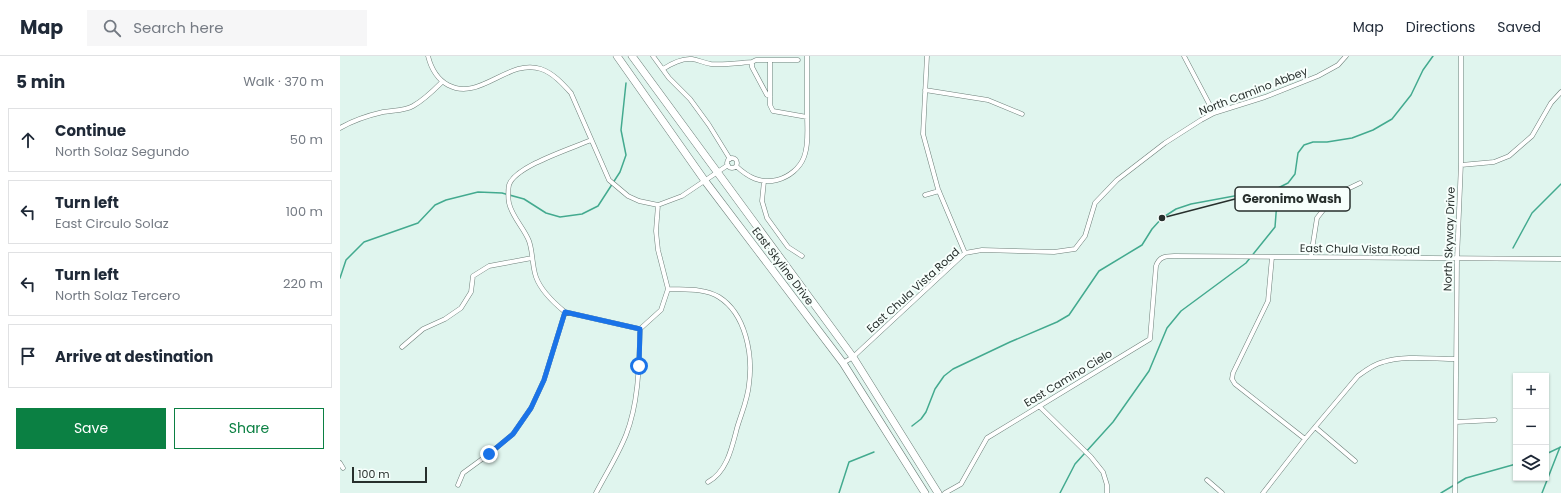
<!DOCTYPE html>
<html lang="en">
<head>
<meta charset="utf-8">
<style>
	:root { --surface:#fff; --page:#f6f6f7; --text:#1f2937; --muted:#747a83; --line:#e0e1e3; --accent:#0b8043 }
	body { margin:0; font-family:Poppins,sans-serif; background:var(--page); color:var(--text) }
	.controls { position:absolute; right:12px; bottom:12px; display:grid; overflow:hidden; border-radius:0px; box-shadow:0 1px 3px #0004 }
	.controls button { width:36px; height:36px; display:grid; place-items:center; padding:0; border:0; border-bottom:1px solid var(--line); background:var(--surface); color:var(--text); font:20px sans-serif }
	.scale { position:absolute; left:12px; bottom:10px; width:75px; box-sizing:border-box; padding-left:4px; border:2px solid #272f2c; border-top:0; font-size:11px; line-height:14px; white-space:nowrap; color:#272f2c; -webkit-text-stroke:3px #f7fffc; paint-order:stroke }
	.stop { position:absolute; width:12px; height:12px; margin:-9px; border:3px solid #1a73e8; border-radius:50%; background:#fff }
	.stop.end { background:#1a73e8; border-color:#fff; box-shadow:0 1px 4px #0008 }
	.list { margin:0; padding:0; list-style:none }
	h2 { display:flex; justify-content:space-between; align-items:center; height:52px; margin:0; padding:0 16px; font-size:17px }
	h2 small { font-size:13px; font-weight:400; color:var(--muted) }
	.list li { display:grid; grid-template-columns:26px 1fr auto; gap:12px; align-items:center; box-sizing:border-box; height:64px; margin:0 8px 8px; padding:0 8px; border:1px solid var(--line); border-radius:0px }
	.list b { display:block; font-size:15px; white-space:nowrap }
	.list p { margin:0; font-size:13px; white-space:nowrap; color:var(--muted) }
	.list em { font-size:13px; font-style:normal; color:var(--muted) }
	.actions { display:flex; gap:8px; padding:12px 16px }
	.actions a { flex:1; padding:9px 0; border:1px solid var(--accent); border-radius:0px; text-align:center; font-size:14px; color:var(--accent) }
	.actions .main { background:var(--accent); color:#fff }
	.icon { flex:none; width:22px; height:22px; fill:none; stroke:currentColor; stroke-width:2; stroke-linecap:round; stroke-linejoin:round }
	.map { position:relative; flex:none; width:1221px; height:437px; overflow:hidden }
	header { display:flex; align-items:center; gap:24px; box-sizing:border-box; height:56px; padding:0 20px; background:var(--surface); border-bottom:1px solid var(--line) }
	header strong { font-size:19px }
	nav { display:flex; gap:22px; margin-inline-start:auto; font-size:14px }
	.search { width:280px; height:36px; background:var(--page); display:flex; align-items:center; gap:10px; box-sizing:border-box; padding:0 14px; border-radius:0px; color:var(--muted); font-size:15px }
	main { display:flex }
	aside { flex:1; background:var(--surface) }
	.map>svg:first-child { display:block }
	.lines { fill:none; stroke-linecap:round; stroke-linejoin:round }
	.stream { stroke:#43aa8f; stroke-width:1.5 }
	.minor-casing { stroke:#6d7f79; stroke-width:5 }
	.primary-casing { stroke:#6d7f79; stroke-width:8 }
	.minor { stroke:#fff; stroke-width:4 }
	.primary { stroke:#fff; stroke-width:7 }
	.route { stroke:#1a73e8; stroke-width:5 }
	.labels { text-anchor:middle; stroke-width:4; stroke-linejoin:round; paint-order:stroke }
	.street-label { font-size:11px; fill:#272f2c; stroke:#f7fffc }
	.leader { fill:none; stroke:#272f2c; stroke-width:1.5 }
	.callout-dot { fill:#272f2c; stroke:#f7fffc; stroke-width:1.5 }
	.callout { fill:#f7fffc; stroke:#272f2c; stroke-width:1.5 }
	.callout-label { font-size:12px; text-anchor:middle; font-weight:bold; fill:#272f2c }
</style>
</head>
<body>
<header>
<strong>Map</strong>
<div class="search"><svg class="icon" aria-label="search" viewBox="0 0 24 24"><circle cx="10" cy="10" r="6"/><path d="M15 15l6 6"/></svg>Search here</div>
<nav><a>Map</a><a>Directions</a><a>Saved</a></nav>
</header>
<main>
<aside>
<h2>5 min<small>Walk · 370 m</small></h2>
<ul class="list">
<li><svg class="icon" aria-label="ahead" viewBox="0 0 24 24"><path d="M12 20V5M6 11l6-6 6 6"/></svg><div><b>Continue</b><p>North Solaz Segundo</p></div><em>50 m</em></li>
<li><svg class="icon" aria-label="left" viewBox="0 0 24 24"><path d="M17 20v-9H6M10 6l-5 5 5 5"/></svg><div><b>Turn left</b><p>East Circulo Solaz</p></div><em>100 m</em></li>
<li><svg class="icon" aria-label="left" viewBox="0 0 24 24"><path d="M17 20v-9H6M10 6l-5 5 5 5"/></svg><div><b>Turn left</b><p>North Solaz Tercero</p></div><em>220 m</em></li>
<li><svg class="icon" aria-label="arrive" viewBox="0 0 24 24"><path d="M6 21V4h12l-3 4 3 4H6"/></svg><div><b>Arrive at destination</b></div></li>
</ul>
<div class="actions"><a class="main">Save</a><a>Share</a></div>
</aside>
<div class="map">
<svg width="1221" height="437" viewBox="0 0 1221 437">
	<rect width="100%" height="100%" fill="#e0f5ee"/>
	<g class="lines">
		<!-- stream -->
		<path class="stream" d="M1173,192L1192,157L1221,128
			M0,222L6,204L24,186L78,167L95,149L106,144L138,136L162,137L184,143L206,157L220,161L242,158L258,150L280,116L286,99L281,74L286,27
			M572,370L581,363L586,356L595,333L604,320L613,313L670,286L717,266L729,259L759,215L802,189L812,173L822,162L836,153L851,148L938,132L948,127L955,118L958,97L964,89L973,86H987L1012,82L1033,74L1052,63L1071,39L1083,14L1093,0
			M1206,398L1221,391
			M499,437L509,406L534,396
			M720,437L735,408L773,366L809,315L827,272L841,255L906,207L935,171L938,132
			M1101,437L1126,422L1176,408
			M1202,437L1220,391"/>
		<defs>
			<path id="minor" d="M88,0C91,12 97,23 108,29C140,46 168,2 201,13C213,17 223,28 231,37L269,124L288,140L299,145L318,149L342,140L388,109
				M313,0L329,22L350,43L369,69L390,103
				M587,0L583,78L598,133L625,197
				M844,0L874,57
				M430,4V49L433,55L467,61
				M412,6V11L427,39L430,40
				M323,13C332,7 342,2 352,3C359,4 364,7 371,8C384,9 398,7 412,6L416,4H458
				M585,34L648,44L682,58
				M0,72C12,65 30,59 43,56C54,54 64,55 73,50C84,44 93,35 102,26
				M251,84C233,92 175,110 169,129C168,133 168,143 169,147C172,161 184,172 189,185C193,196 192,210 196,221C201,235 214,247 225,256L300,273
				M387 107a5 5 0 1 1 10 0a5 5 0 1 1-10 0Z
				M1121,109L1154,106L1169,100L1192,80L1211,47L1221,36
				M396,110C408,121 420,128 437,124C449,121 460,112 464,101C469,88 467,72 467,58C467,39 467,19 467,0
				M424,125L422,145L427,162L448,191L462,200
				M585,139L599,135
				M971,200L977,162L995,139L1020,127
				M932,201L928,245L893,317L892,323L895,328L965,383
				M328,233C345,234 364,232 379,241C406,258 413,299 409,328C408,343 401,358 397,372C392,391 387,416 368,426
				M300,273L321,254L328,233L318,194L316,175L318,149
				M62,291L83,273L105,263L121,252L131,236L133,220L149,210L192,202
				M503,307L513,301L625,197L642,194L714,196L735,193L745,180L755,147L777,124L825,87L861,64L874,57L925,41L978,20L998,9L1006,0
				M699,350L751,401L763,416L767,429V437
				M1116,366L1155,364
				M975,371L1015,405
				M0,407L3,412
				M867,424L882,437
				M118,429L123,417L149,398L173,378L191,352L204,324L225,256
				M256,437C266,418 278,399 286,379C299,346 299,308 300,273
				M605,437L621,428L647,382L810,283L816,210C819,201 825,200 834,200L1221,203
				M923,437L965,383L1018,320C1026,314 1034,308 1043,306C1064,299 1093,303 1116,303
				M1115,437L1117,203L1121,107V0"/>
			<path id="primary" d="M277,0L365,125L503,307L585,437
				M292,0L513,301L598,437"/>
		</defs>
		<!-- minor casing -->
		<use href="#minor" class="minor-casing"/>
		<!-- primary casing -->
		<use href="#primary" class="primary-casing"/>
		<!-- minor -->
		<use href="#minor" class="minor"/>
		<!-- primary -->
		<use href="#primary" class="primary"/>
	</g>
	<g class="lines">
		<!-- route -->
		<path class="route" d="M149,398L173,378L191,352L204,324L225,256L300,273L299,310"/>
	</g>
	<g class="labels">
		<!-- street labels -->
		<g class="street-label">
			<text transform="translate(913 35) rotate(-21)" y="4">North Camino Abbey</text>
			<text transform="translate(1109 183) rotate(-88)" y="4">North Skyway Drive</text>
			<text transform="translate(1020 193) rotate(1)" y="4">East Chula Vista Road</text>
			<text transform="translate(443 210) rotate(53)" y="4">East Skyline Drive</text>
			<text transform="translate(573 234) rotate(-42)" y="4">East Chula Vista Road</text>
			<text transform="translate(728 322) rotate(-31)" y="4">East Camino Cielo</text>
		</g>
	</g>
	<!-- callouts -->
	<path class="leader" d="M822 162L895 143"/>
	<circle class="callout-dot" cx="822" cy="162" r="4"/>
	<rect class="callout" x="895" y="131" width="115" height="24" rx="4"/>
	<g class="callout-label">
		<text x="952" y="147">Geronimo Wash</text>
	</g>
</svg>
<div class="controls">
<button>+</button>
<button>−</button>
<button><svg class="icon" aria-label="layers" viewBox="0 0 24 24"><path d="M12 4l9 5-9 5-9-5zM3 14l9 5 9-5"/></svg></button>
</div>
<div class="scale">100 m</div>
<div class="stop" style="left:299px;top:310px"></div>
<div class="stop end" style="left:149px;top:398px"></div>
</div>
</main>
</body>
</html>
